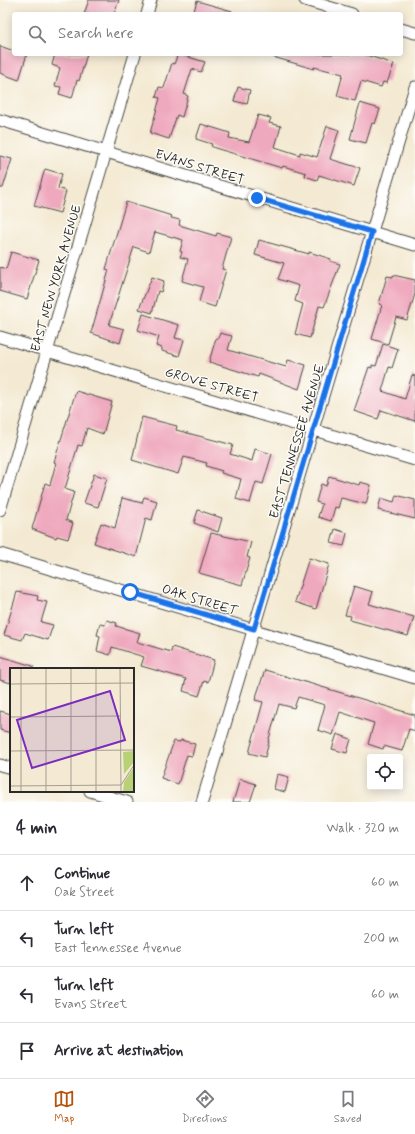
<!DOCTYPE html>
<html lang="en">
<head>
<meta charset="utf-8">
<style>
	:root { --surface:#fff; --page:#f2f2f3; --text:#2b2b33; --muted:#7c7c81; --line:#e1e1e2; --accent:#b45309 }
	body { margin:0; font-family:Mynerve,sans-serif; background:var(--page); color:var(--text) }
	.controls { position:absolute; right:12px; bottom:12px; display:grid; overflow:hidden; border-radius:4px; box-shadow:0 2px 10px #0003 }
	.controls button { width:36px; height:36px; display:grid; place-items:center; padding:0; border:0; border-bottom:1px solid var(--line); background:var(--surface); color:var(--text); font:20px sans-serif }
	.stop { position:absolute; width:12px; height:12px; margin:-9px; border:3px solid #1a73e8; border-radius:50%; background:#fff }
	.stop.end { background:#1a73e8; border-color:#fff; box-shadow:0 1px 4px #0008 }
	.list { margin:0; padding:0; list-style:none }
	h2 { display:flex; justify-content:space-between; align-items:center; height:52px; margin:0; padding:0 16px; font-size:17px }
	h2 small { font-size:13px; font-weight:400; color:var(--muted) }
	.list li { display:grid; grid-template-columns:26px 1fr auto; gap:12px; align-items:center; box-sizing:border-box; height:56px; padding:0 16px; border-top:1px solid var(--line) }
	.list b { display:block; font-size:15px; white-space:nowrap }
	.list p { margin:0; font-size:13px; white-space:nowrap; color:var(--muted) }
	.list em { font-size:13px; font-style:normal; color:var(--muted) }
	.icon { flex:none; width:22px; height:22px; fill:none; stroke:currentColor; stroke-width:2; stroke-linecap:round; stroke-linejoin:round }
	.map { position:relative; flex:none; width:415px; height:802px; overflow:hidden }
	.search { position:absolute; background:var(--surface); box-shadow:0 2px 10px #0003; left:12px; right:12px; top:12px; height:44px; display:flex; align-items:center; gap:10px; box-sizing:border-box; padding:0 14px; border-radius:4px; color:var(--muted); font-size:15px }
	.sheet { height:276px; background:var(--surface) }
	nav { display:flex; justify-content:space-around; align-items:center; box-sizing:border-box; height:56px; border-top:1px solid var(--line); background:var(--surface); font-size:11px; color:var(--muted) }
	nav a { display:grid; justify-items:center; gap:2px }
	nav .on { color:var(--accent) }
	.map>svg:first-child { display:block }
	.building { fill:#efa9be }
	.lines { fill:none; stroke-linecap:round; stroke-linejoin:round }
	.minor-casing { stroke:#494844; stroke-width:13 }
	.minor { stroke:#fff; stroke-width:11 }
	.route { stroke:#1a73e8; stroke-width:5 }
	.labels { text-anchor:middle; stroke-width:3; stroke-linejoin:round; paint-order:stroke }
	.street-label { font-size:13px; fill:#2b2b2b; stroke:#fdfcf7 }
	.inset-road { fill:none; stroke:#a49e90; stroke-width:1 }
	.view { fill:#7b2cbf; fill-opacity:0.15; stroke:#7b2cbf; stroke-width:2 }
	.inset-edge { fill:none; stroke:#2b2b2b; stroke-width:2 }
</style>
</head>
<body>
<div class="map">
<svg width="415" height="802" viewBox="0 0 415 802">
	<rect width="100%" height="100%" fill="#fdfcf7"/>
	<filter id="ink" filterUnits="userSpaceOnUse"><feTurbulence type="fractalNoise" baseFrequency=".025" numOctaves="2"/><feDisplacementMap in="SourceGraphic" scale="8" xChannelSelector="R" yChannelSelector="G"/><feConvolveMatrix kernelMatrix="1 2 1 2 8 2 1 2 1" color-interpolation-filters="sRGB"/></filter>
	<filter id="wash" filterUnits="userSpaceOnUse"><feTurbulence type="fractalNoise" baseFrequency=".012" numOctaves="4" result="noise"/><feDisplacementMap in="SourceGraphic" scale="16" xChannelSelector="R" yChannelSelector="G"/><feGaussianBlur stdDeviation="0.9" result="paint"/><feColorMatrix in="noise" values="0 0 0 0 0 0 0 0 0 0 0 0 0 0 0 0 0 1.4 0 .05"/><feComposite in="paint" operator="in"/></filter>
	<g filter="url(#wash)">
		<rect width="100%" height="100%" fill="#f4ead3"/>
		<g id="blocks">
			<!-- building -->
			<path class="building" d="M89,0H119L114,14H84Z
				M197,1L232,11V14H193Z
				M0,46L14,51V54H27L19,80L0,73Z
				M55,54H87L79,81L77,80L72,98L59,94L61,87L55,86L60,68L52,65Z
				M178,54L205,62L201,72L192,69L184,94L188,96L182,117L177,115L169,139L150,133L160,98L156,97L159,87L164,88L172,63L174,64Z
				M273,54H363L394,64L387,83L383,82L381,87L361,81L355,101L337,96L343,74L314,67V69L273,57Z
				M238,87L250,90L247,104L234,101Z
				M360,103L380,109L375,124L372,123L366,143L350,139Z
				M258,115L271,118L269,123L281,126L275,147L300,155V152L317,157L327,126L339,130L330,159L360,168L354,186L319,175L317,180L305,176L306,173L283,166L282,168L215,148L211,146L212,144L196,139L201,124L230,133L229,138L249,142Z
				M0,156L12,159L3,188H0Z
				M45,169L62,174L58,188L66,191L60,213L34,206Z
				M126,202L172,216L171,218L180,220L179,225L216,236L217,233L231,237L222,269L226,270L215,307L199,302L203,287L182,281L188,259L180,257L182,252L180,251L183,240L155,232L149,252L134,247L109,325L124,329L120,343L91,333L109,270L106,269Z
				M259,240L309,254V252L331,259L330,261L340,264L324,307L319,306L310,338L295,334L303,304L295,301L299,286L278,279L284,263L255,255Z
				M11,252L39,260L27,299L0,291V267L6,269Z
				M393,275L415,280V294L407,320L396,317L388,344L372,339L382,305L379,304L387,276L393,277Z
				M152,277L164,281L161,292L158,291L152,313L139,309Z
				M143,314L179,325L175,338L184,340L179,356L162,351V348L156,346L159,337L138,330Z
				M220,333L232,336L228,350L286,367L288,360L306,365L299,389L259,374L258,377L209,362L216,338L218,339Z
				M383,344L398,349L392,368L389,367L382,391L405,399L412,375L415,376V421L381,410L378,419L354,411L369,367L372,368V365L376,366Z
				M76,391L112,402L103,434L87,428L82,446L78,445L65,489L74,492L66,520L73,523L68,539L57,536L56,538L32,529L45,483L50,485L56,463L54,462Z
				M142,417L177,426L176,430L233,445L230,454L252,461L255,449L272,454L263,484L256,482L250,503L236,499L241,479L221,473L222,471L206,466L207,463L184,457L178,474L132,460Z
				M94,474L107,478L98,507L84,503Z
				M329,476L359,485L360,482L371,485L366,504L341,498L338,508L335,507L331,521L318,517L322,504L316,502L321,484L326,486Z
				M396,495L415,500V519L378,510L381,498L394,502Z
				M144,497L157,501L152,520L146,518L136,557L94,543L101,523L115,528L122,498L142,503Z
				M198,510L222,518L218,532L194,523Z
				M335,529L347,533L344,546L331,543Z
				M211,533L251,542L247,557L250,558L242,585L199,573Z
				M309,558L329,564L316,609L295,602Z
				M354,586L373,592L369,604L414,617L408,636L350,620L351,616L345,615Z
				M17,592L38,596L37,600L47,602L41,622L53,625L48,640L25,633L22,640L4,635Z
				M107,620L117,623L116,626L140,633L137,642L171,652L172,647L214,660L208,682L204,681L199,696L183,691L186,679L141,666L144,657L112,647L110,655L97,651L100,636L97,635L100,624L105,625Z
				M0,656L33,666V669H11V683L0,680Z
				M265,670L415,715V731L409,729L402,751L384,746L383,749L368,744L374,723L340,712L333,735L318,730L325,705L298,697L294,708L279,704L268,742H269L265,757L249,753L263,702L255,700Z
				M0,711L11,714V733L0,730Z
				M337,734L351,739L347,753L332,749Z
				M181,740L195,744L192,756L187,755L178,784L161,778L174,741L180,742Z
				M277,774L289,777L285,792L274,789Z
				M240,779L256,784L250,802H233Z"/>
		</g>
	</g>
	<g filter="url(#ink)">
		<use href="#blocks" fill-opacity="0" stroke="#494844" stroke-width="1"/>
		<g class="lines">
			<defs>
				<path id="minor" d="M305,0L352,14
					M147,14L151,0
					M401,29L415,33
					M0,120L415,245
					M0,337L415,460
					M0,510C46,358 89,205 135,54
					M0,554L415,678
					M0,765L11,768
					M90,791L127,802
					M202,802L415,87"/>
			</defs>
			<!-- minor casing -->
			<use href="#minor" class="minor-casing"/>
			<!-- minor -->
			<use href="#minor" class="minor"/>
		</g>
	</g>
	<g class="lines" filter="url(#ink)">
		<!-- route -->
		<path class="route" d="M130,592L254,629L372,232L257,198"/>
	</g>
	<g class="labels">
		<!-- street labels -->
		<g class="street-label">
			<text transform="translate(200 166) rotate(17)" y="5">EVANS STREET</text>
			<text transform="translate(55 278) rotate(-74)" y="5">EAST NEW YORK AVENUE</text>
			<text transform="translate(212 384) rotate(16)" y="5">GROVE STREET</text>
			<text transform="translate(296 441) rotate(-73)" y="5">EAST TENNESSEE AVENUE</text>
			<text transform="translate(200 599) rotate(17)" y="5">OAK STREET</text>
		</g>
	</g>
	<!-- overview -->
	<g transform="translate(10 668)">
		<rect width="124" height="124" fill="#f4ead3"/>
		<path d="M124,83V94L114,106L113,84Z" fill="#b8d176"/>
		<path d="M124,99V124H113L114,114Z" fill="#b8d176"/>
		<path class="inset-road" d="M11,0V124M36,0V124M61,0V124M86,0V124M110,0L111,124M0,16L124,15M0,49L111,48M0,83L124,82M0,118L111,117L124,97"/>
		<path class="view" d="M100,23L115,72L22,100L7,52Z"/>
		<rect width="124" height="124" class="inset-edge"/>
	</g>
</svg>
<div class="controls">
<button><svg class="icon" aria-label="locate" viewBox="0 0 24 24"><circle cx="12" cy="12" r="6"/><path d="M12 2v4M12 18v4M2 12h4M18 12h4"/></svg></button>
</div>
<div class="stop" style="left:130px;top:592px"></div>
<div class="stop end" style="left:257px;top:198px"></div>
<div class="search"><svg class="icon" aria-label="search" viewBox="0 0 24 24"><circle cx="10" cy="10" r="6"/><path d="M15 15l6 6"/></svg>Search here</div>
</div>
<section class="sheet">
<h2>4 min<small>Walk · 320 m</small></h2>
<ul class="list">
<li><svg class="icon" aria-label="ahead" viewBox="0 0 24 24"><path d="M12 20V5M6 11l6-6 6 6"/></svg><div><b>Continue</b><p>Oak Street</p></div><em>60 m</em></li>
<li><svg class="icon" aria-label="left" viewBox="0 0 24 24"><path d="M17 20v-9H6M10 6l-5 5 5 5"/></svg><div><b>Turn left</b><p>East Tennessee Avenue</p></div><em>200 m</em></li>
<li><svg class="icon" aria-label="left" viewBox="0 0 24 24"><path d="M17 20v-9H6M10 6l-5 5 5 5"/></svg><div><b>Turn left</b><p>Evans Street</p></div><em>60 m</em></li>
<li><svg class="icon" aria-label="arrive" viewBox="0 0 24 24"><path d="M6 21V4h12l-3 4 3 4H6"/></svg><div><b>Arrive at destination</b></div></li>
</ul>
</section>
<nav>
<a class="on"><svg class="icon" aria-label="map" viewBox="0 0 24 24"><path d="M3 6l6-2 6 2 6-2v14l-6 2-6-2-6 2zM9 4v14M15 6v14"/></svg>Map</a>
<a><svg class="icon" aria-label="directions" viewBox="0 0 24 24"><path d="M12 3l9 9-9 9-9-9zM9 14v-3h6M13 9l2 2-2 2"/></svg>Directions</a>
<a><svg class="icon" aria-label="saved" viewBox="0 0 24 24"><path d="M7 4h10v16l-5-4-5 4z"/></svg>Saved</a>
</nav>
</body>
</html>
